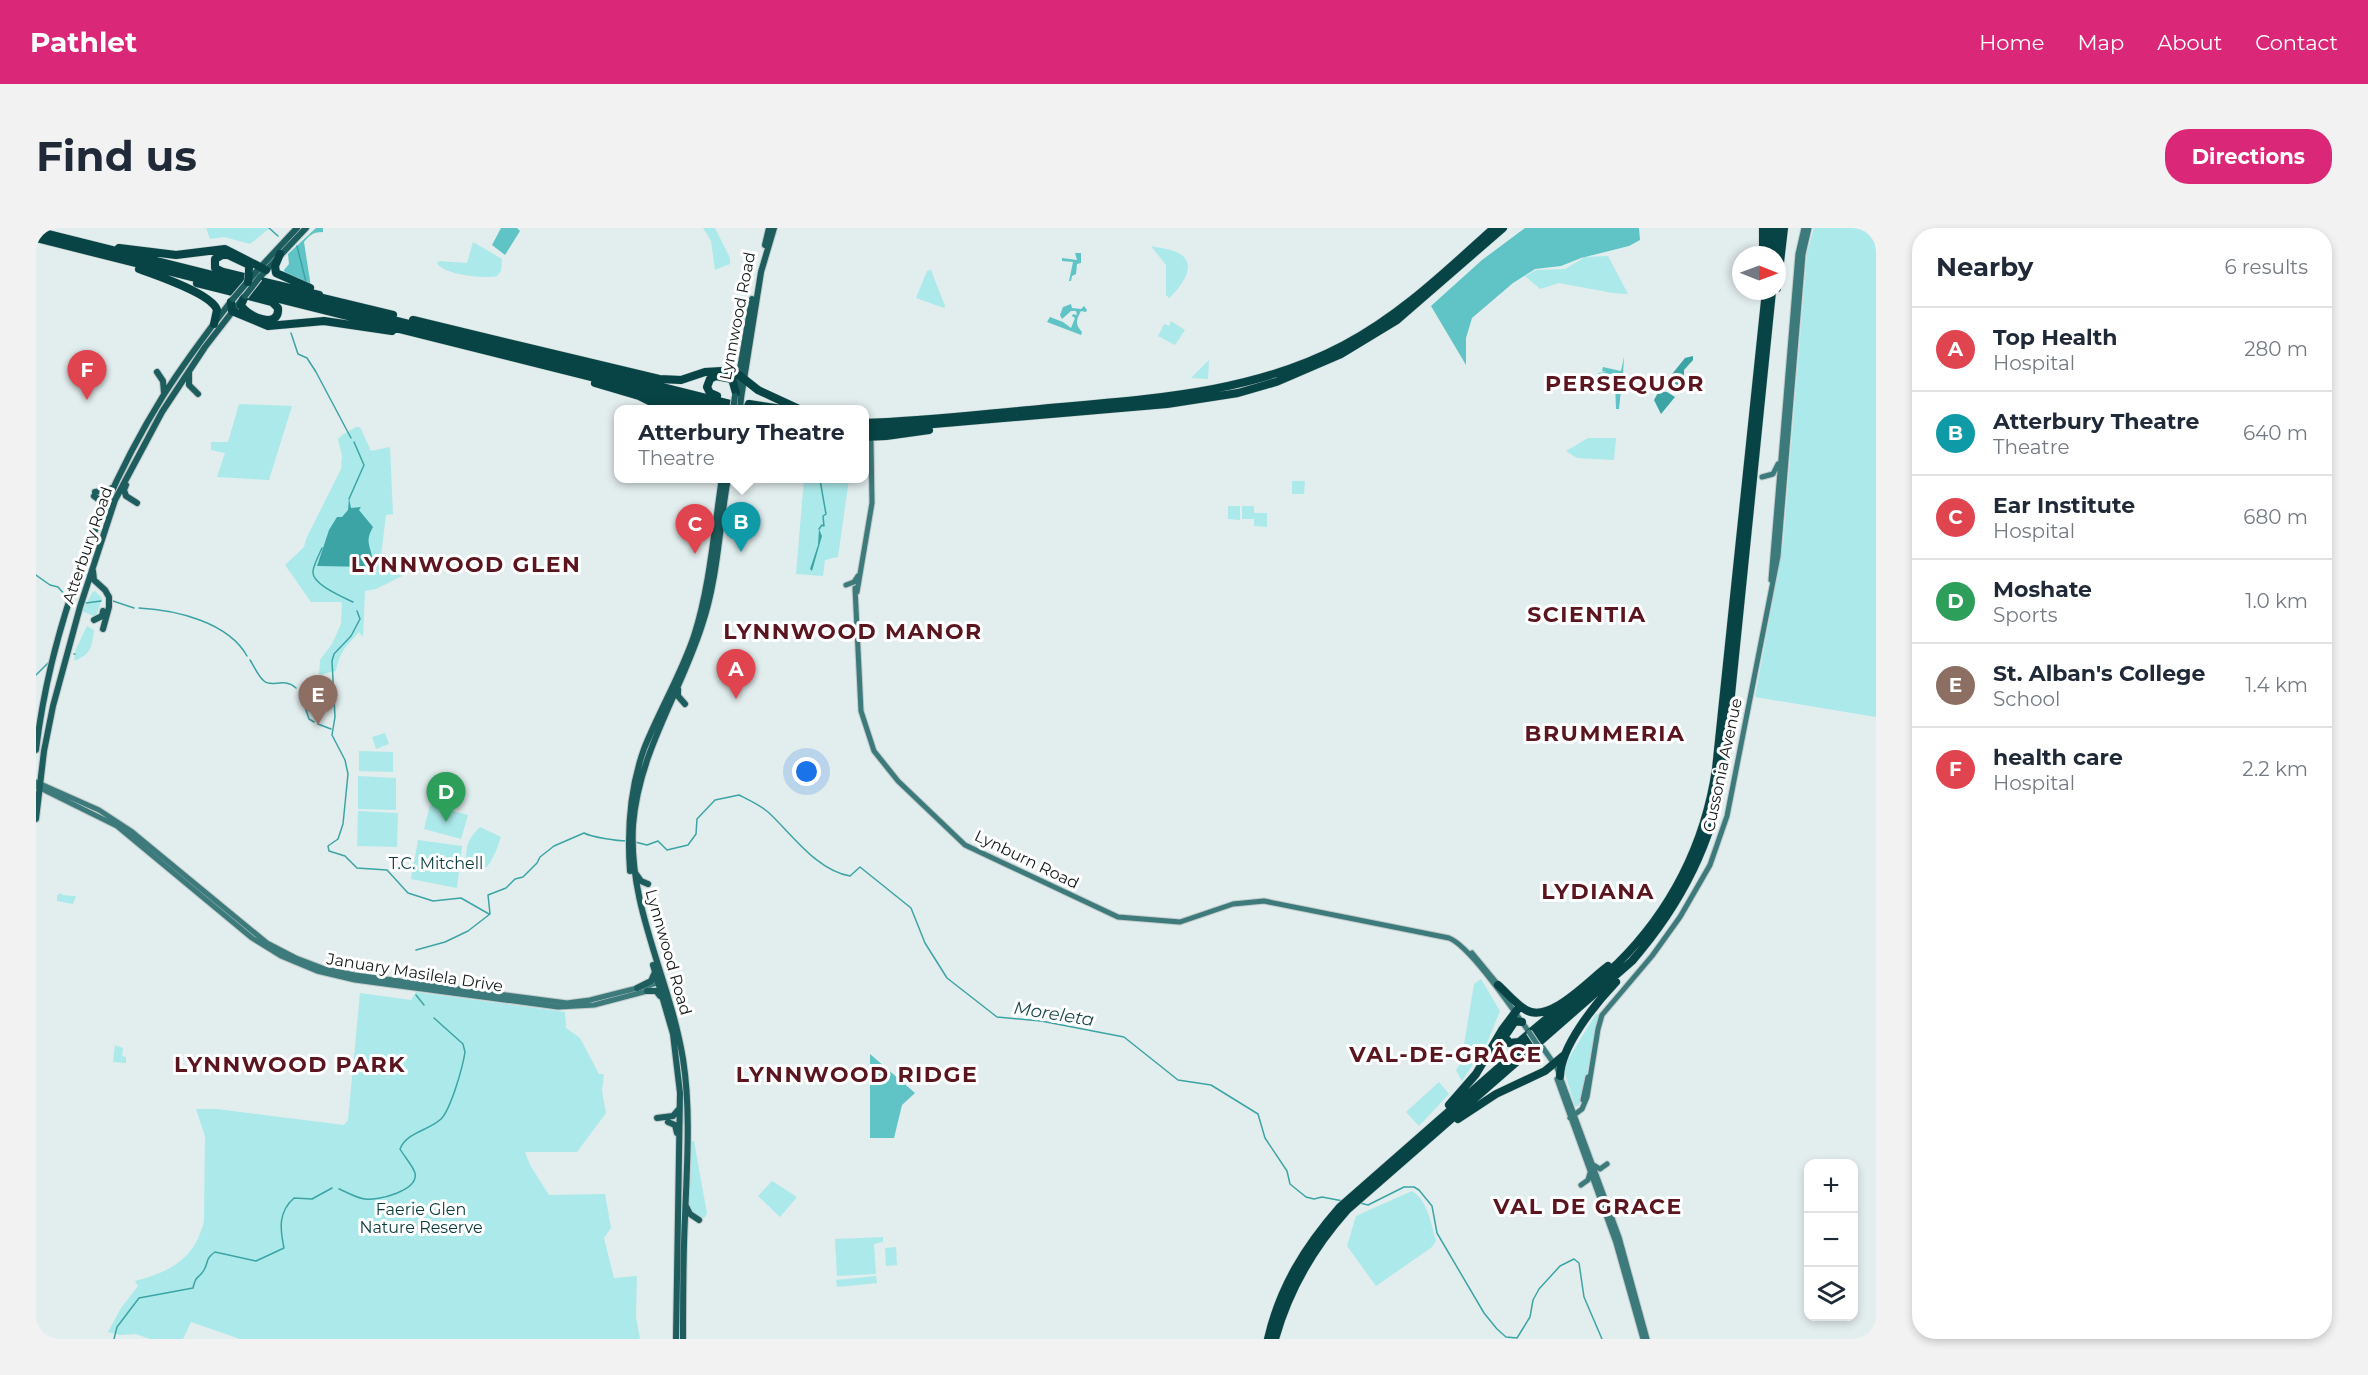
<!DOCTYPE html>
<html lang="en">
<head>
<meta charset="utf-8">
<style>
	:root { --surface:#fff; --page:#f2f2f3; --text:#1f2937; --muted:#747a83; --line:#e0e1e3; --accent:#db2777 }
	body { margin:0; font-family:Montserrat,sans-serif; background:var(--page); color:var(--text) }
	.controls { position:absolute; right:18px; bottom:18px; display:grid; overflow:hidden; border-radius:12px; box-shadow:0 3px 9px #0003 }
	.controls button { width:54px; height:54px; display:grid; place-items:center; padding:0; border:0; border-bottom:2px solid var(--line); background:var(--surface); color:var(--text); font:30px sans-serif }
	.compass { position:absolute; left:1696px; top:18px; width:54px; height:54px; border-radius:50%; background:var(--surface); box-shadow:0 3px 9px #0003; rotate:91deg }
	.you { position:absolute; left:771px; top:544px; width:21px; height:21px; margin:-15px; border:4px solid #fff; border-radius:50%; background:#1a73e8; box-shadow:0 0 0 9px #1a73e833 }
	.badge { display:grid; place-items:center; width:39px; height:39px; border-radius:50%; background:var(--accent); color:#fff; font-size:20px; font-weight:700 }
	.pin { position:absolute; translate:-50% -50px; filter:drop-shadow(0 2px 3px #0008) }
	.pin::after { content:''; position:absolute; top:32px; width:21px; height:18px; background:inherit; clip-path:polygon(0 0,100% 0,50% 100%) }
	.popup { position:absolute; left:578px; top:177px; width:255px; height:78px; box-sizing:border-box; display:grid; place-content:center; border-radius:12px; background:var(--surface); filter:drop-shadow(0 2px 4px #0005); font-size:20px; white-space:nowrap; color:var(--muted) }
	.popup b { font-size:22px; color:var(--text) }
	.popup::after { content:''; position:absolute; left:50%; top:100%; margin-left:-12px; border:12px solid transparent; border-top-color:var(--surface) }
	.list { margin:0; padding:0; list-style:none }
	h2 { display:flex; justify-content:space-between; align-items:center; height:78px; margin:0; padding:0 24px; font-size:26px }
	h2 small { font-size:20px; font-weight:400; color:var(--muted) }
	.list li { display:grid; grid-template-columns:39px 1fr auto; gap:18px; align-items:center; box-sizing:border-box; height:84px; padding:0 24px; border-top:2px solid var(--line) }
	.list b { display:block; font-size:22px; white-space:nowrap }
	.list p { margin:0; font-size:20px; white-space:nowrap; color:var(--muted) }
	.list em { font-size:20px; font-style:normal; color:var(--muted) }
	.icon { flex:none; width:33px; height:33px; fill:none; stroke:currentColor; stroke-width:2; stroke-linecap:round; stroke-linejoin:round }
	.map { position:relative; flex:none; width:1840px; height:1111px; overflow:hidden; border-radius:24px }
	header { display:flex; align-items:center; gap:36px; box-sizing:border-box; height:84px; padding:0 30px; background:var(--accent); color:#fff }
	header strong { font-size:28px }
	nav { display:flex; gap:33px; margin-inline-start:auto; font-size:21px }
	.intro { display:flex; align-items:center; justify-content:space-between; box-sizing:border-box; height:144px; padding:0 36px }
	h1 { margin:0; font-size:42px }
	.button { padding:15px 27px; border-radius:24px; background:var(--accent); color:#fff; font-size:21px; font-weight:700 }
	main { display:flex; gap:36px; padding:0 36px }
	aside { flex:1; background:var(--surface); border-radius:24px; box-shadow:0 3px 9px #0003 }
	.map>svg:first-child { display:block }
	.green { fill:#ace9ea }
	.forest { fill:#60c4c6 }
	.water { fill:#3da4a6 }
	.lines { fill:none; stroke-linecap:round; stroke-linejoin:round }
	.stream { stroke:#3da4a6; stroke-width:1.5 }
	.secondary-casing { stroke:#c1cbcb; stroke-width:7 }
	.primary-casing { stroke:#c1cbcb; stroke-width:8 }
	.motorway-casing { stroke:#c1cbcb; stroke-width:9 }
	.secondary { stroke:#3d7a7b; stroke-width:5 }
	.primary { stroke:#1d5d5e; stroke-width:6 }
	.motorway { stroke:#084445; stroke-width:8 }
	.secondary-bridge-casing { stroke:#c1cbcb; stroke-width:7; stroke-linecap:butt }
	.primary-bridge-casing { stroke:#c1cbcb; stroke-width:8; stroke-linecap:butt }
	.motorway-bridge-casing { stroke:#c1cbcb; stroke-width:9; stroke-linecap:butt }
	.secondary-bridge { stroke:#3d7a7b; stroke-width:5 }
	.primary-bridge { stroke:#1d5d5e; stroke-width:6 }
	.motorway-bridge { stroke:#084445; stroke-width:8 }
	.labels { text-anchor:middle; stroke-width:6; stroke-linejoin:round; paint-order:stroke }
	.street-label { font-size:16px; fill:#161a1a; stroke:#fff }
	.park-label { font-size:16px; fill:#0a3b3c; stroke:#fff }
	.water-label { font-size:18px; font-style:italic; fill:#1f4c4d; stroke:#fff }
	.district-label { font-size:22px; font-weight:bold; letter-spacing:1.5px; fill:#5b151f; stroke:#fff }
</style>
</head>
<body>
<header>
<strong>Pathlet</strong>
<nav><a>Home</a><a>Map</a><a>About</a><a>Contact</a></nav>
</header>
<div class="intro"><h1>Find us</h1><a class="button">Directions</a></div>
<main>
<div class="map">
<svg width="1840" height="1111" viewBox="0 0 1840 1111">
	<rect width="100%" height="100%" fill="#e2eded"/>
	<!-- green -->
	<path class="green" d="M170,0H234L214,16L188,9L174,11Z
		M667,0H679L694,30V36L679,42L675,13Z
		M1778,0H1828L1840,15V489L1719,469L1747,316L1771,25Z
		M437,14L466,31L465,43L461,48C447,51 408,47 401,35L403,33L431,35Z
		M1115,18C1124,20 1136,21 1144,26C1163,37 1143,61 1133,70L1130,67V37Z
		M1572,28L1592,66L1577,65L1523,55L1504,61L1489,48L1500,42L1529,41L1549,29Z
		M895,42L909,78L908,80L880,70L891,43Z
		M1135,93L1149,102L1139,117L1122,108L1128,96L1133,98Z
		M1173,132L1172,151L1155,150Z
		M203,176L256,178L233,252L181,249L189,225L175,222V214H192Z
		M320,199H324L335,223L354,219L357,286L350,287L344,336L366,337V348L340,361L329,363L327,409L323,404C310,419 304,422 300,443L283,447L284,432L296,416L305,396L306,374H275L249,337L268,319L270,311L305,241L306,228L302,211L306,207Z
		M1552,210H1580L1578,232L1541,230L1530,223Z
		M768,251H813L802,329L789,332L787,348L760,346Z
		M1256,253H1269L1268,266H1256Z
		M1192,278H1204V292L1192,291Z
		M1206,278H1218V285H1231V299L1218,298V291H1206Z
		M59,363L66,370L60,389L46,383L56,365Z
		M51,398L58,402C56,418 56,426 38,433L40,421Z
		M349,505L353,516L340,521L336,509Z
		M323,523L357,524V544L323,543Z
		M322,548L360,550V582L322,581Z
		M394,577L432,587L425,611L388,601Z
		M322,583L362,585L361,619L321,618Z
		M444,599L465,609C460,623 450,658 430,636C430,618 431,612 444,599Z
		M382,612L426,618L421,660L375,651Z
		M25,665L26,667L40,668L37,676L21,673V667Z
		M1445,751L1464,783L1451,815L1426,853L1420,842L1425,835L1438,756Z
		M380,764L529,784L530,800L544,810L563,846H568L566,863L570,885L541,924H489L494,937L513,967L569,966L575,1000L568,1010L578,1050L601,1048L600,1089L604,1111H204L155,1094L147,1111H114L100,1106L84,1107L72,1104L85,1080L102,1058L99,1053C134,1044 159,1031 168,993L169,908L160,881H181L308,897L312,892L324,765L375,772Z
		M1560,786L1563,787L1545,873L1542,878H1539L1528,843L1531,833Z
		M79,817L87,820L86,828L90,829V835L77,834Z
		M1403,854L1413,866L1383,898L1370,884Z
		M654,913H658L671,986L668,990L659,989L652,977Z
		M736,953L761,969L744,989L722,968Z
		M1376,963C1392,973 1395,996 1400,1013L1396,1019L1340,1058L1311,1018L1320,988Z
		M847,1009V1014L838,1016L840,1046L801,1048L799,1011Z
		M860,1019L861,1037L850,1038L849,1020Z
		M840,1048L841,1055L801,1059L800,1052Z"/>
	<!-- forest -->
	<path class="forest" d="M280,0H287V4C277,4 274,7 268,14L275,59L250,49L248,42L253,36L252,26Z
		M465,0H481L484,3L469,27L456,17Z
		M1489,0H1603L1604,12L1593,18L1545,30L1525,38L1499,41L1477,55L1436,90L1430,110V137L1395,78L1446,32Z
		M1039,25H1045V35L1041,36L1040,46L1036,48L1035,53H1033L1037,34L1026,33V30L1041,32Z
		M1035,76L1036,80L1045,81L1048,78L1051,82L1050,84L1045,83C1040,92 1039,96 1046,104L1045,107L1011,94L1014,89L1027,94L1035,100L1039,90L1036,88L1037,86L1041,87L1040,83H1035L1026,91L1024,87L1027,79Z
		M1588,129L1587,146H1562V145L1570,144L1566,143L1567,139L1585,143Z
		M1587,149V152L1546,158L1564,150Z
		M1586,153L1583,181H1580L1579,154Z
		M834,826L879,865L866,877L858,910H834Z"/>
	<!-- water -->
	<path class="water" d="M1657,128V132L1648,142V159L1644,166V159L1632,151L1649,130Z
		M1623,163L1631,164L1639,169L1625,186L1618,172Z
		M313,270L315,280L325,279L323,282L337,299C327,317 337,318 337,339L281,338L293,302L301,289H306L312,282Z
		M783,301L786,308L776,343L774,341L782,317Z"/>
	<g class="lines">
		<!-- stream -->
		<path class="stream" d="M233,0L242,8
			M261,18L270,54
			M255,105L262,126L271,130L280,144L315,210
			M313,271L328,237L318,214
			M783,301L786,297L788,298L787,288L790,286L784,252
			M286,320C283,327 278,336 277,343C275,356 307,369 317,374
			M0,347L14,357L22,359L29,367
			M77,373L98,380
			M50,375L65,373
			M103,380C140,382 192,394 211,428
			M321,383L324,391L315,408L298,426L296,433L299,489L296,507L309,532L312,546L307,596L302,611L292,618L293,623L309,628L321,640L351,642L372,665L397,673L425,670L453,686
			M38,426H39
			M214,432C218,438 222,448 228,453C236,460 248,449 260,460
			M0,447L12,435
			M265,467L273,491L278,494
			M282,496L295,501
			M599,614L611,617L622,613L631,622L652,617L660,606L661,591L679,572L703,567C713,572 724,577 732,584C756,606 780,642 814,648L824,639L875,680L889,715L911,750L961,789L1005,793L1088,809L1142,852L1175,857L1222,886L1229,910L1251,943L1254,956L1270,969L1278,971L1286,969L1307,973
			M380,722L409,714L432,703L454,686L452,667L470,660L479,651L487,649L501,635L504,629L518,618L548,605C555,609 581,613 591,613
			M380,767L388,777
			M303,961C311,964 320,970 329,971C341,973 383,963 379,945C377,938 368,928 364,921C371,904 392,903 405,891C415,881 427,838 429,824L427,816L398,790
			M1324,975L1332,977L1368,959H1378L1383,962L1396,978L1401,1005L1448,1085L1461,1101L1470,1109L1481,1110L1494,1089L1497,1072L1503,1061L1524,1038L1538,1031L1543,1035L1548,1069L1566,1111
			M78,1111L81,1099L103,1070L157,1060C160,1046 163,1051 168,1042C173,1033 169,1031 179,1024L220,1033L248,1020C244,1001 242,984 258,970L276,971L296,960"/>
		<defs>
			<path id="secondary" d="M1836,0L1840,5
				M1726,249L1737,246L1742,236
				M1735,352L1762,26L1768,0
				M810,357L818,354L822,348
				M819,360L825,483L838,523L862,553L929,617L1082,689L1144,694L1197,676L1228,673L1413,710C1434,718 1478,783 1493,804
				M821,364L836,275L835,214H828
				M0,554L63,582L95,603L231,715L260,730L289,741L319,747L531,775L554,772L625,754
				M0,558L81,598L216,710L245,728L281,743L319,752L522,779L558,777L615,762
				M1436,725L1464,759
				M1507,820L1521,840L1583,1009L1611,1111
				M1521,851L1580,1015L1607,1111
				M1547,872L1552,849
				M1534,890L1546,881L1551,869L1562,801L1566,787L1616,728L1644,689L1674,637L1691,588L1742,328L1767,26L1773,0
				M1556,936L1564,941L1571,936
				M1545,957L1552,952L1554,945"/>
			<path id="primary" d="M729,17L733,0
				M219,45L261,0
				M223,50L270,0
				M121,144L127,153L128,165
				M153,144V157L162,166
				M700,164L716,71
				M705,170L725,44L738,0
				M90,257L88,262L90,268L101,275
				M59,264L72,262L78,259
				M58,268L66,274V283
				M57,343L58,352L69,362L73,369V379L67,401
				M58,392L66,388L67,383
				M642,461V468L649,476
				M0,522C14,403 63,271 127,168C148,135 172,103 196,72
				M0,591L8,523L17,478L44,379L79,272L126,184L169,119L207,70
				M594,643C591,601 594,560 608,521C623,483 645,447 658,408C674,358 678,302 686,250
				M600,646L605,653L612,656
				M617,737L637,806L644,865L640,1111
				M601,760L615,753L619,744
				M611,763H620L624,768
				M621,890L637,888L643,881
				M632,894L639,897L641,905
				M650,978L654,986L663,992
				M647,1111C647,1070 647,1029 649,989C651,937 655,882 647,831C634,751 592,680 597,597C603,523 644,466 666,397C682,350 683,299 692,250"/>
			<path id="motorway" d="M0,3L718,182
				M0,10L687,182
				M83,20L140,27L189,21L230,42
				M244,26L239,38L240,45L274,60
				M1727,27V0
				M1733,27L1735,0
				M1740,27L1742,0
				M103,41C120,47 176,66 181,82L178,96
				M213,46V37L192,27H186L179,31V40L187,44L283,67
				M161,55L236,74L242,80C244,102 211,89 205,77L209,68
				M1741,60L1748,0
				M278,68L357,87
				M195,74L196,83L232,98L288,93L356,103
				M377,92L623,151L645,152L669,144L686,143L703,147L722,162L765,182
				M559,155L603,168L631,182
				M613,168L657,182
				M681,168L674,165L671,159L674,151L680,148L696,151L700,165
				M713,176L753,182
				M828,195C887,193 946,186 1004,181C1109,171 1214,167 1308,117C1365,87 1410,43 1458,0
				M828,202L1131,176L1202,165L1240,154L1305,126L1361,92L1467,0
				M828,209L850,208L893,202
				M1462,757C1471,765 1480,776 1490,782C1514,796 1554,751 1572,738
				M1486,794L1479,793L1469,808L1473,815L1483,814L1520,783
				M1524,848C1525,818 1559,776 1580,754
				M1413,877L1440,846L1466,802L1481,782
				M1422,891L1460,866L1509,843L1527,828
				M1232,1111C1244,1059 1269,1019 1304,979L1581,736C1635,683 1669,616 1680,541L1730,63
				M1239,1111C1253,1061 1277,1020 1311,982L1596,733C1643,679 1676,617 1687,546L1736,63"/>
		</defs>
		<!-- secondary casing -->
		<use href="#secondary" class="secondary-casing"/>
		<!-- primary casing -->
		<use href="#primary" class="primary-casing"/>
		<!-- motorway casing -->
		<use href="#motorway" class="motorway-casing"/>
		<!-- secondary -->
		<use href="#secondary" class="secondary"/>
		<!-- primary -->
		<use href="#primary" class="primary"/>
		<!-- motorway -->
		<use href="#motorway" class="motorway"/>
		<defs>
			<path id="secondary-bridge" d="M1493,804L1505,822"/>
			<path id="primary-bridge" d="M209,68L223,50
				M197,71L219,45
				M697,182L699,168
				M704,182L705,170"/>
			<path id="motorway-bridge" d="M212,54L213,46"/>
		</defs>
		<!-- secondary-bridge casing -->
		<use href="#secondary-bridge" class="secondary-bridge-casing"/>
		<!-- primary-bridge casing -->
		<use href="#primary-bridge" class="primary-bridge-casing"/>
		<!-- motorway-bridge casing -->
		<use href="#motorway-bridge" class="motorway-bridge-casing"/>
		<!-- secondary-bridge -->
		<use href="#secondary-bridge" class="secondary-bridge"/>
		<!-- primary-bridge -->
		<use href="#primary-bridge" class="primary-bridge"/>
		<!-- motorway-bridge -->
		<use href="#motorway-bridge" class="motorway-bridge"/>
	</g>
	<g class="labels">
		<!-- street labels -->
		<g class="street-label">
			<text transform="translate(701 88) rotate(-79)" y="6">Lynnwood Road</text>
			<text transform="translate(51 317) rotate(-71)" y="6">Atterbury Road</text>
			<text transform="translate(1686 537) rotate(-78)" y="6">Cussonia Avenue</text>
			<text transform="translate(991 631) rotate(26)" y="6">Lynburn Road</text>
			<text transform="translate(633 724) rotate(74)" y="6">Lynnwood Road</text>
			<text transform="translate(379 744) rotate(9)" y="6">January Masilela Drive</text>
		</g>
		<!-- park labels -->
		<g class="park-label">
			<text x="400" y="641">T.C. Mitchell</text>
			<text x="385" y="987">Faerie Glen<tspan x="385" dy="18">Nature Reserve</tspan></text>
		</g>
		<!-- water labels -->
		<g class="water-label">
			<text transform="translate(1018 786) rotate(9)" y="6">Moreleta</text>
		</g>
		<!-- district labels -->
		<g class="district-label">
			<text x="1589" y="163">PERSEQUOR</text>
			<text x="430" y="344">LYNNWOOD GLEN</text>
			<text x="1551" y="394">SCIENTIA</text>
			<text x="817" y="411">LYNNWOOD MANOR</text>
			<text x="1569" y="513">BRUMMERIA</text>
			<text x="1562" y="671">LYDIANA</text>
			<text x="1410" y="834">VAL-DE-GRÂCE</text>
			<text x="254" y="844">LYNNWOOD PARK</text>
			<text x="821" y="854">LYNNWOOD RIDGE</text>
			<text x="1552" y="986">VAL DE GRACE</text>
		</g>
	</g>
</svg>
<div class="controls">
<button>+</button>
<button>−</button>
<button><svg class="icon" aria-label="layers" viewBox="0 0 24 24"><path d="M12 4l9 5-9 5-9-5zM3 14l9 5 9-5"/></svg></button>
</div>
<svg class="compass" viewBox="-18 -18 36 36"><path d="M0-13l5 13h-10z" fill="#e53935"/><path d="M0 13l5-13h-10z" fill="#747a83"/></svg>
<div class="you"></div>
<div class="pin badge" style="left:700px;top:471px;background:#e0444e">A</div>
<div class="pin badge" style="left:705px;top:324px;background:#0f9aa8">B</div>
<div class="popup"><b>Atterbury Theatre</b>Theatre</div>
<div class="pin badge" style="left:659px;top:326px;background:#e0444e">C</div>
<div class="pin badge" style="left:410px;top:594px;background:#2e9e5b">D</div>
<div class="pin badge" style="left:282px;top:497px;background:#8d6e63">E</div>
<div class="pin badge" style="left:51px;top:172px;background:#e0444e">F</div>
</div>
<aside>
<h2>Nearby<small>6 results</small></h2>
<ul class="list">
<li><span class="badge" style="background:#e0444e">A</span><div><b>Top Health</b><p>Hospital</p></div><em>280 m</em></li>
<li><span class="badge" style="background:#0f9aa8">B</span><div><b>Atterbury Theatre</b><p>Theatre</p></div><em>640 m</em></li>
<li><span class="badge" style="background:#e0444e">C</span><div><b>Ear Institute</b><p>Hospital</p></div><em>680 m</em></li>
<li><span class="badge" style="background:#2e9e5b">D</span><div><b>Moshate</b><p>Sports</p></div><em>1.0 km</em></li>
<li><span class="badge" style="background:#8d6e63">E</span><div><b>St. Alban's College</b><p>School</p></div><em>1.4 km</em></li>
<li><span class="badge" style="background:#e0444e">F</span><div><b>health care</b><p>Hospital</p></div><em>2.2 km</em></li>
</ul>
</aside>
</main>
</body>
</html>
